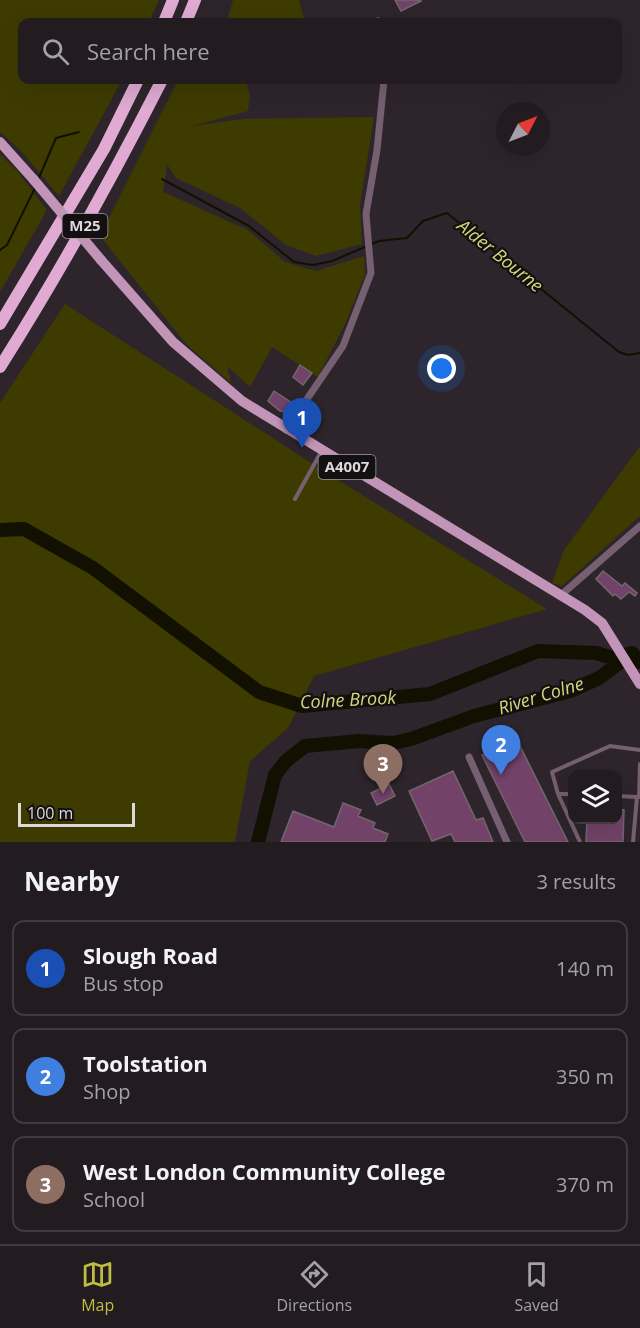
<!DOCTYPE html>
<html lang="en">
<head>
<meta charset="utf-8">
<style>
	:root { --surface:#221c20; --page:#2a2529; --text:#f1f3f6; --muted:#a2a1a5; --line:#3f3a3e; --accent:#c2bd3f }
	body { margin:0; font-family:"Open Sans",sans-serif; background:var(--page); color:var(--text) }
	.controls { position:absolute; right:18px; bottom:18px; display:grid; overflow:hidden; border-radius:12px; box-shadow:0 6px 24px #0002 }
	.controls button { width:54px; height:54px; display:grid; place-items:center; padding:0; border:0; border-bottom:2px solid var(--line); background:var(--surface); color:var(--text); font:30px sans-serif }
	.compass { position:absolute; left:496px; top:102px; width:54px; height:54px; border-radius:50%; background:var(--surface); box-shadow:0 6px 24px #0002; rotate:48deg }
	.scale { position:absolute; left:18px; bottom:15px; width:117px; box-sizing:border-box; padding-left:6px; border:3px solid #ded8dc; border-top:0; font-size:16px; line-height:21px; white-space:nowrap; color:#ded8dc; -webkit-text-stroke:4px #131012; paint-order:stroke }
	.you { position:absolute; left:442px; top:369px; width:21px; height:21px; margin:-15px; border:4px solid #fff; border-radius:50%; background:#1a73e8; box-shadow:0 0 0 9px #1a73e833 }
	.badge { display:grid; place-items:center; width:39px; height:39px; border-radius:50%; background:var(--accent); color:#fff; font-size:20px; font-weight:700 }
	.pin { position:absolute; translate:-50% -50px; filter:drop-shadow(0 2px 3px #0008) }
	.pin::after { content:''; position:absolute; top:32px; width:21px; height:18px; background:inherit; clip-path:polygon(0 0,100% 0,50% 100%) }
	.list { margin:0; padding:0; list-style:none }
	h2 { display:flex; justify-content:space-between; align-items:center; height:78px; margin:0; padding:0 24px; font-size:26px }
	h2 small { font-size:20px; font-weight:400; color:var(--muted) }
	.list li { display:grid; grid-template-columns:39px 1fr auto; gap:18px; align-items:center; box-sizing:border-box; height:96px; margin:0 12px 12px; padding:0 12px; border:2px solid var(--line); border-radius:12px }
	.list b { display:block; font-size:22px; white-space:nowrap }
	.list p { margin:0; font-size:20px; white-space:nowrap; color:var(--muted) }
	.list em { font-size:20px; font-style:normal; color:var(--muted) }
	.icon { flex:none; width:33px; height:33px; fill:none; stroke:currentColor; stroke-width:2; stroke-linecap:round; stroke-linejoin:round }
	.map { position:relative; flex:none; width:640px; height:842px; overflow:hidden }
	.search { position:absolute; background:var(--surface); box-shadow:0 6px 24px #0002; left:18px; right:18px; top:18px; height:66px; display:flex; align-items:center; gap:15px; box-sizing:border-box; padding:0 21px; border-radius:12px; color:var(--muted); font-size:22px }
	.sheet { height:402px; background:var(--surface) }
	nav { display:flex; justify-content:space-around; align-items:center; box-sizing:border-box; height:84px; border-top:2px solid var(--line); background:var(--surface); font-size:16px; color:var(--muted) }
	nav a { display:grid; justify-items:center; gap:3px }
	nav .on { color:var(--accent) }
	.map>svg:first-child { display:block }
	.green { fill:#3e3b00 }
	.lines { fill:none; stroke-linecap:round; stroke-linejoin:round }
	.stream { stroke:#111001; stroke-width:2 }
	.river { stroke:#111001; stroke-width:14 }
	.building { fill:#724268; stroke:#71676e; stroke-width:1.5 }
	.service { stroke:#755f70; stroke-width:4 }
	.minor { stroke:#755f70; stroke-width:7 }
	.primary { stroke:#c294b7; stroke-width:10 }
	.motorway { stroke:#e0aad3; stroke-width:12 }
	.primary-bridge { stroke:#c294b7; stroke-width:10 }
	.labels { text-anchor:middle; stroke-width:4.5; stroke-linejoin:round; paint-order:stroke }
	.shield { fill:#131012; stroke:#a19c9f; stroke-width:1.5 }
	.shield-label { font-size:15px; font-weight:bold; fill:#ded8dc }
	.water-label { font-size:18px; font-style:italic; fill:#d8d579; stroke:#131012 }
</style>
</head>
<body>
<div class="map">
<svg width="640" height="842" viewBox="0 0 640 842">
	<rect width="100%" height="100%" fill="#2d252b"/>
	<!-- green -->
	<path class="green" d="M0,0H159L149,22H22V80H122L59,196L21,151L0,132Z
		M233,0H299L305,22H230L228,17Z
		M178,80H246L250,96L248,111L192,126L243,119L374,117L360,205L362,244L316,256L286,245L240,208L176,178L167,164L163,192L248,230L285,262L316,271L364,256L365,275L345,324L318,377L272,347L250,387L227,366L231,383L186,344L100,236Z
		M0,154L18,172L47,210L0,292Z
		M65,304L333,477L547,609L314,676L288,728L250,761L235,842H0V403Z
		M640,446V516L562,586L552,583L564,550Z"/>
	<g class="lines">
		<!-- stream -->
		<path class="stream" d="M162,179L249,226L294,262L313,265L332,261L379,241L407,238L423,221L447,213L619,352L628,355L640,353
			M38,180L56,138L79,132
			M0,250L7,245L35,188"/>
		<!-- river -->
		<path class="river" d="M0,530L24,529L93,568L259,692L302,706L430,694L538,651L596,653L613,658L632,653L640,662
			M258,842L275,775L286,761L305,746L359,741L393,743L411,739L474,716L570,691L599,678L630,655"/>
	</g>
	<!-- building -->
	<path class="building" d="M395,0H421V1L401,11Z
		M300,365L312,373L303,385L293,377Z
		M274,391L292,403L286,412L280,411L268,401Z
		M603,571L622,586L625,583L637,593L635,596L629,592L621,599L615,594L613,596L596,579Z
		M516,738L568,842H525L482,755Z
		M453,771L476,820L483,818L493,842H455L451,834L432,841L409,791Z
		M389,784L395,796L377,805L371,793Z
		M343,803L361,810L358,816L375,823L373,828L388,834L385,842H281L293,811L334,827Z
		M618,809L624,810L623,842H586L587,820H618Z"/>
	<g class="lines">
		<!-- service -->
		<path class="service" d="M295,499L321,452
			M558,794H572
			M618,796L637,797L633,842
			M639,797L640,764
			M580,842L558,794L552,772L610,746L640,750"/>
		<!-- minor -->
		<path class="minor" d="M378,21L379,22
			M286,430L343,346L371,273L366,214L377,150L384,80
			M561,595L640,526
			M469,757L507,842"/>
		<!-- primary -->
		<path class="primary" d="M0,142L34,180
			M101,260L173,342L242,401L585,610L602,623L640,684"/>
		<!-- motorway -->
		<path class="motorway" d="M164,22L173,0
			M186,22L195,0
			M0,324L104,149L138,80
			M0,367C59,274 112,178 162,80"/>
		<!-- primary-bridge -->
		<path class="primary-bridge" d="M34,180L101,260"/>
	</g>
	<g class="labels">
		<!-- shield labels -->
		<g class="shield">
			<rect x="62.5" y="214" width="45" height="24" rx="4.5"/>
			<rect x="318.5" y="455" width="57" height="24" rx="4.5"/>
		</g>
		<g class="shield-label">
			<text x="85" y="231">M25</text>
			<text x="347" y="472">A4007</text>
		</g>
		<!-- water labels -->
		<g class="water-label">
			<text transform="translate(500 256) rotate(39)" y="6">Alder Bourne</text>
			<text transform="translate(541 696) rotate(-17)" y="6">River Colne</text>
			<text transform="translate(348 700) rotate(-3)" y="6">Colne Brook</text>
		</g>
	</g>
</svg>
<div class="controls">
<button><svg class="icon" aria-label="layers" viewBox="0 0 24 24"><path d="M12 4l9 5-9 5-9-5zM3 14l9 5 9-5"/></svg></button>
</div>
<svg class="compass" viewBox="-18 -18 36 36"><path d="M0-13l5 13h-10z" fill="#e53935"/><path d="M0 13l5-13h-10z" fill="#a2a1a5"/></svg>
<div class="scale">100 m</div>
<div class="you"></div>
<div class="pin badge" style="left:302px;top:448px;background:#1a4fb4">1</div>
<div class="pin badge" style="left:501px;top:775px;background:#3f7fe0">2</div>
<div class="pin badge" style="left:383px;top:794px;background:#8d6e63">3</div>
<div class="search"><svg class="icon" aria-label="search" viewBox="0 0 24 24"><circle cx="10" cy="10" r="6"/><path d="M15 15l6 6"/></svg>Search here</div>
</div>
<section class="sheet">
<h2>Nearby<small>3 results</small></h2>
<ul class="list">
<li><span class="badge" style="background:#1a4fb4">1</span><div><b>Slough Road</b><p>Bus stop</p></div><em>140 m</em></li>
<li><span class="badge" style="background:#3f7fe0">2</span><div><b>Toolstation</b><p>Shop</p></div><em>350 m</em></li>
<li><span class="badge" style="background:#8d6e63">3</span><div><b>West London Community College</b><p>School</p></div><em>370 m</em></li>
</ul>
</section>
<nav>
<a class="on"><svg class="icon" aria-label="map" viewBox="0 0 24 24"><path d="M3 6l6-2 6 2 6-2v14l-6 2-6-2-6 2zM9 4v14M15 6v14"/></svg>Map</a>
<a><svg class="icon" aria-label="directions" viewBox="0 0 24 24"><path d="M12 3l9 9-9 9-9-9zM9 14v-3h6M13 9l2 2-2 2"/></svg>Directions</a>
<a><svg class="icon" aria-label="saved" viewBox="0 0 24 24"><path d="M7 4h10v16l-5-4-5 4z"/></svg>Saved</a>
</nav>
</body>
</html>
